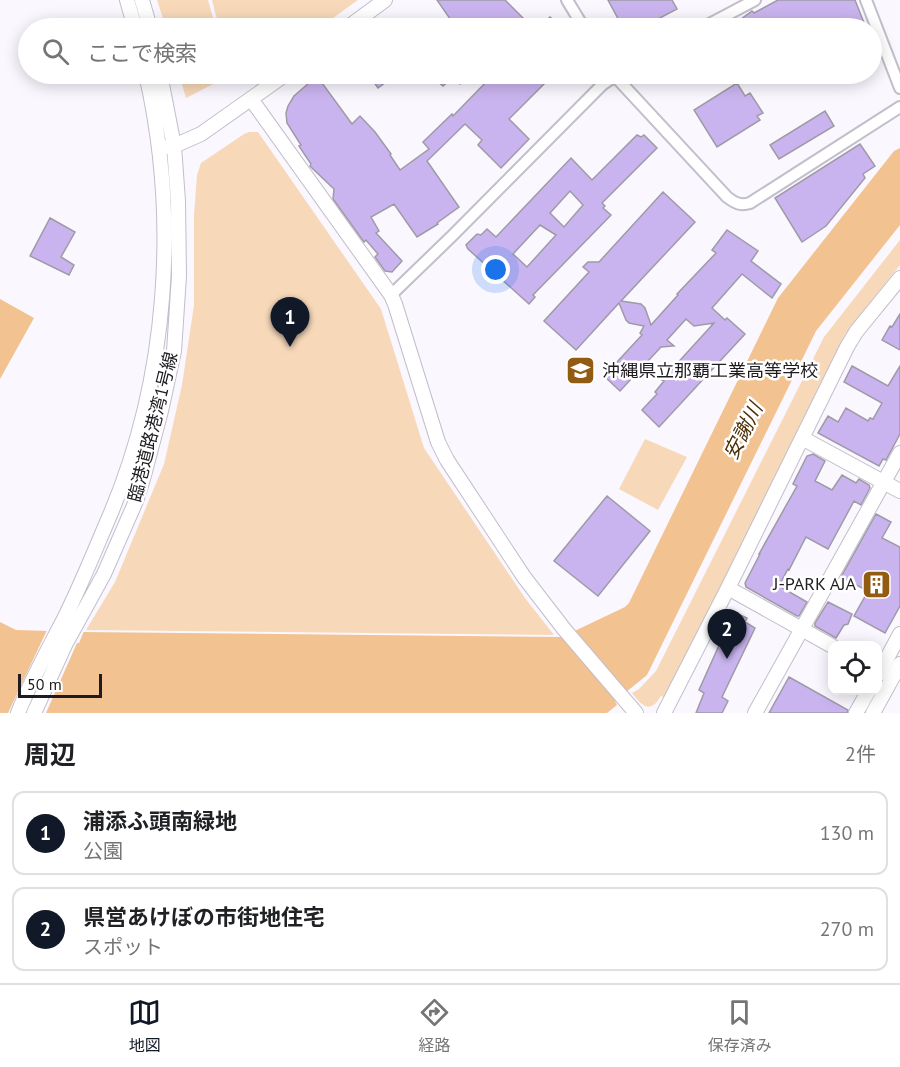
<!DOCTYPE html>
<html lang="ja">
<head>
<meta charset="utf-8">
<style>
	:root { --surface:#fff; --page:#f6f6f6; --text:#202124; --muted:#757577; --line:#e0e0e0; --accent:#111827 }
	body { margin:0; font-family:"PT Sans","Noto Sans JP",sans-serif; background:var(--page); color:var(--text) }
	.controls { position:absolute; right:18px; bottom:18px; display:grid; overflow:hidden; border-radius:12px; box-shadow:0 3px 15px #0003 }
	.controls button { width:54px; height:54px; display:grid; place-items:center; padding:0; border:0; border-bottom:2px solid var(--line); background:var(--surface); color:var(--text); font:30px sans-serif }
	.scale { position:absolute; left:18px; bottom:15px; width:84px; box-sizing:border-box; padding-left:6px; border:3px solid #1e1c21; border-top:0; font-size:16px; line-height:21px; white-space:nowrap; color:#1e1c21; -webkit-text-stroke:4px #fff; paint-order:stroke }
	.you { position:absolute; left:496px; top:270px; width:21px; height:21px; margin:-15px; border:4px solid #fff; border-radius:50%; background:#1a73e8; box-shadow:0 0 0 9px #1a73e833 }
	.badge { display:grid; place-items:center; width:39px; height:39px; border-radius:50%; background:var(--accent); color:#fff; font-size:20px; font-weight:700 }
	.pin { position:absolute; translate:-50% -50px; filter:drop-shadow(0 2px 3px #0008) }
	.pin::after { content:''; position:absolute; top:32px; width:21px; height:18px; background:inherit; clip-path:polygon(0 0,100% 0,50% 100%) }
	.list { margin:0; padding:0; list-style:none }
	h2 { display:flex; justify-content:space-between; align-items:center; height:78px; margin:0; padding:0 24px; font-size:26px }
	h2 small { font-size:20px; font-weight:400; color:var(--muted) }
	.list li { display:grid; grid-template-columns:39px 1fr auto; gap:18px; align-items:center; box-sizing:border-box; height:84px; margin:0 12px 12px; padding:0 12px; border:2px solid var(--line); border-radius:12px }
	.list b { display:block; font-size:22px; white-space:nowrap }
	.list p { margin:0; font-size:20px; white-space:nowrap; color:var(--muted) }
	.list em { font-size:20px; font-style:normal; color:var(--muted) }
	.icon { flex:none; width:33px; height:33px; fill:none; stroke:currentColor; stroke-width:2; stroke-linecap:round; stroke-linejoin:round }
	.map { position:relative; flex:none; width:900px; height:713px; overflow:hidden }
	.search { position:absolute; background:var(--surface); box-shadow:0 3px 15px #0003; left:18px; right:18px; top:18px; height:66px; display:flex; align-items:center; gap:15px; box-sizing:border-box; padding:0 21px; border-radius:33px; color:var(--muted); font-size:22px }
	.sheet { height:270px; background:var(--surface) }
	nav { display:flex; justify-content:space-around; align-items:center; box-sizing:border-box; height:84px; border-top:2px solid var(--line); background:var(--surface); font-size:16px; color:var(--muted) }
	nav a { display:grid; justify-items:center; gap:3px }
	nav .on { color:var(--accent) }
	.map>svg:first-child { display:block }
	.green { fill:#f7d9ba }
	.water { fill:#f2c290 }
	.pier { fill:#faf7ff }
	.building { fill:#cab4ef; stroke:#9e9aa6; stroke-width:1.5; fill-rule:evenodd }
	.lines { fill:none; stroke-linecap:round; stroke-linejoin:round }
	.minor-casing { stroke:#c2beca; stroke-width:14 }
	.tertiary-casing { stroke:#c2beca; stroke-width:16 }
	.minor { stroke:#fff; stroke-width:10 }
	.tertiary { stroke:#fff; stroke-width:14 }
	.labels { text-anchor:middle; stroke-width:5; stroke-linejoin:round; paint-order:stroke }
	.poi-label { font-size:18px; fill:#1e1c21; stroke:#fff; text-anchor:start }
	.street-label { font-size:18px; fill:#1e1c21; stroke:#fff }
	.water-label { font-size:20px; font-style:italic; fill:#4e2f06; stroke:#fff }
</style>
</head>
<body>
<div class="map">
<svg width="900" height="713" viewBox="0 0 900 713">
	<rect width="100%" height="100%" fill="#faf7ff"/>
	<!-- green -->
	<path class="green" d="M157,0H208L216,28H166Z
		M212,0H358L319,28H221L216,16Z
		M179,74H229V76L186,98Z
		M249,132H258L381,309L424,448L525,598L554,635L86,630L115,582L164,464L182,385L194,305V215L197,175L201,163L244,134Z
		M900,240V265L846,333L838,348L666,698L661,696C651,713 643,708 632,693L639,689L656,671L824,337Z
		M645,439L687,457L658,510L619,489Z"/>
	<!-- water -->
	<path class="water" d="M900,148V225L816,331L647,675L615,701L617,705L607,713H0V622L16,630L81,632L562,637L625,607L629,603L778,298L894,151Z
		M0,299L34,318L0,379Z"/>
	<!-- pier -->
	<path class="pier" d="M48,628L84,629V631L79,643H77L46,713H8Z"/>
	<!-- building -->
	<path class="building" d="M437,0H505L533,28H448L453,23Z
		M608,0H672L677,9L641,28H623Z
		M778,0H855L866,28H729L752,11L754,13Z
		M550,17L562,28H538Z
		M368,74H397L378,88Z
		M429,74H470L460,84L453,77L443,86Z
		M494,74H554L509,119L529,139L501,168L478,145L482,140L465,124L427,161L459,207L437,223L438,224L417,237L394,204L371,217L379,231L376,233L402,261L392,272L385,271L375,257L378,254L366,240L364,242L333,199L334,189L310,166L311,164L299,146L301,145L287,123L286,113L288,106L294,96L317,76L352,124L360,116L375,132L391,154L390,155L400,170L429,149L423,142L452,114L453,116Z
		M737,83L745,96L750,93L763,113L757,116L760,120L717,147L694,110Z
		M825,111L834,126L779,159L770,145Z
		M637,135L641,137L644,135L657,148L602,203L605,206L603,208L611,215L533,295L535,297L529,304L468,249L466,245L477,234L481,235L487,229L496,237L571,158L592,180ZM570,191L583,205L564,227L550,213ZM540,225L556,235L527,267L513,254Z
		M860,144L875,166L863,174L865,178L826,226L802,242L775,198Z
		M663,192L695,222L621,301L641,304L645,308L651,325L678,295L677,294L716,253L712,250L727,230L758,251L751,261L781,284L772,298L742,274L712,308L725,320L727,318L745,334L659,427L642,410L657,394L655,392L664,381L662,380L714,323L694,326L686,319L667,340L674,346L661,347L620,391L604,376L642,335L640,333L644,326L629,323L626,320L619,303L576,350L544,321L589,272L583,267L588,262H599Z
		M50,218L75,232L61,257L74,265L69,275L30,256Z
		M900,314V350L882,340L890,326L892,327Z
		M852,366L888,386L900,366V434L886,460L883,459L879,466L818,433L828,416L838,422L846,408L868,421L870,418L873,419L882,403L844,382Z
		M813,454L825,461L815,481L832,490L842,475L856,483L859,479L869,485L870,488L861,505L854,501L828,549L806,537L789,570L788,569L779,586L807,602L799,616H797L746,587L745,583L760,554H759L797,486L793,484L807,456Z
		M607,496L650,531L598,596L554,561Z
		M876,514L891,522L882,538L900,547V606L885,633L854,616L868,591L841,577Z
		M828,602L852,614L848,624L844,625L836,638L815,626V623Z
		M734,612L747,618L745,622L755,628L722,697L728,701L722,713H696L704,693L699,690Z
		M789,677L848,710L847,713H769Z"/>
	<g class="lines">
		<defs>
			<path id="minor" d="M567,0L584,28
				M866,0L900,88
				M702,28L755,0
				M613,74L727,197C735,203 740,206 750,203L900,107
				M391,295L452,236L602,85L618,74"/>
			<path id="tertiary" d="M127,0L135,28
				M142,0L150,28
				M347,28L385,0
				M251,99L391,295L395,304L438,442L447,460L524,577L564,629L636,713
				M167,147L174,146L201,134L286,74
				M802,438L900,491
				M728,588L832,646
				M878,675L900,634
				M18,713C31,680 48,650 64,619C81,585 95,550 110,515C168,378 179,219 146,74
				M34,713L65,645L104,574L136,501L143,479L161,411L174,351L179,276L178,201L174,146L160,74
				M664,713L728,588L847,347L856,332L900,278
				M755,713L900,453
				M856,713L869,690
				M873,713L900,664"/>
		</defs>
		<!-- minor casing -->
		<use href="#minor" class="minor-casing"/>
		<!-- tertiary casing -->
		<use href="#tertiary" class="tertiary-casing"/>
		<!-- minor -->
		<use href="#minor" class="minor"/>
		<!-- tertiary -->
		<use href="#tertiary" class="tertiary"/>
	</g>
	<!-- icons -->
	<defs>
		<symbol id="school-square" viewBox="-11 -11 22 22"><rect x="-9" y="-9" width="18" height="18" rx="4" fill="#915b11" stroke="#fff"/><path d="M0-5L7-2L0 1L-7-2ZM-4 1L0 2.5L4 1V4Q0 6-4 4Z" fill="#fff"/></symbol>
		<symbol id="building-square" viewBox="-11 -11 22 22"><rect x="-9" y="-9" width="18" height="18" rx="4" fill="#915b11" stroke="#fff"/><path d="M-4-6H4V6H1V3H-1V6H-4ZM-2.5-4.3h1.7v1.8h-1.7ZM.8-4.3h1.7v1.8H.8ZM-2.5-1h1.7V.8h-1.7ZM.8-1h1.7V.8H.8Z" fill="#fff"/></symbol>
	</defs>
	<g fill-rule="evenodd">
		<use href="#school-square" x="564" y="354" width="33" height="33"/>
		<use href="#building-square" x="860" y="568" width="33" height="33"/>
	</g>
	<g class="labels">
		<!-- poi labels -->
		<g class="poi-label">
			<text x="602" y="377">沖縄県立那覇工業高等学校</text>
			<text x="856" y="590" text-anchor="end">J-PARK AJA</text>
		</g>
		<!-- street labels -->
		<g class="street-label">
			<text transform="translate(153 427) rotate(-76)" y="6">臨港道路港湾1号線</text>
		</g>
		<!-- water labels -->
		<g class="water-label">
			<text transform="translate(743 431) rotate(-63)" y="7">安謝川</text>
		</g>
	</g>
</svg>
<div class="controls">
<button><svg class="icon" aria-label="locate" viewBox="0 0 24 24"><circle cx="12" cy="12" r="6"/><path d="M12 2v4M12 18v4M2 12h4M18 12h4"/></svg></button>
</div>
<div class="scale">50 m</div>
<div class="you"></div>
<div class="pin badge" style="left:290px;top:347px">1</div>
<div class="pin badge" style="left:727px;top:659px">2</div>
<div class="search"><svg class="icon" aria-label="search" viewBox="0 0 24 24"><circle cx="10" cy="10" r="6"/><path d="M15 15l6 6"/></svg>ここで検索</div>
</div>
<section class="sheet">
<h2>周辺<small>2件</small></h2>
<ul class="list">
<li><span class="badge">1</span><div><b>浦添ふ頭南緑地</b><p>公園</p></div><em>130 m</em></li>
<li><span class="badge">2</span><div><b>県営あけぼの市街地住宅</b><p>スポット</p></div><em>270 m</em></li>
</ul>
</section>
<nav>
<a class="on"><svg class="icon" aria-label="map" viewBox="0 0 24 24"><path d="M3 6l6-2 6 2 6-2v14l-6 2-6-2-6 2zM9 4v14M15 6v14"/></svg>地図</a>
<a><svg class="icon" aria-label="directions" viewBox="0 0 24 24"><path d="M12 3l9 9-9 9-9-9zM9 14v-3h6M13 9l2 2-2 2"/></svg>経路</a>
<a><svg class="icon" aria-label="saved" viewBox="0 0 24 24"><path d="M7 4h10v16l-5-4-5 4z"/></svg>保存済み</a>
</nav>
</body>
</html>
